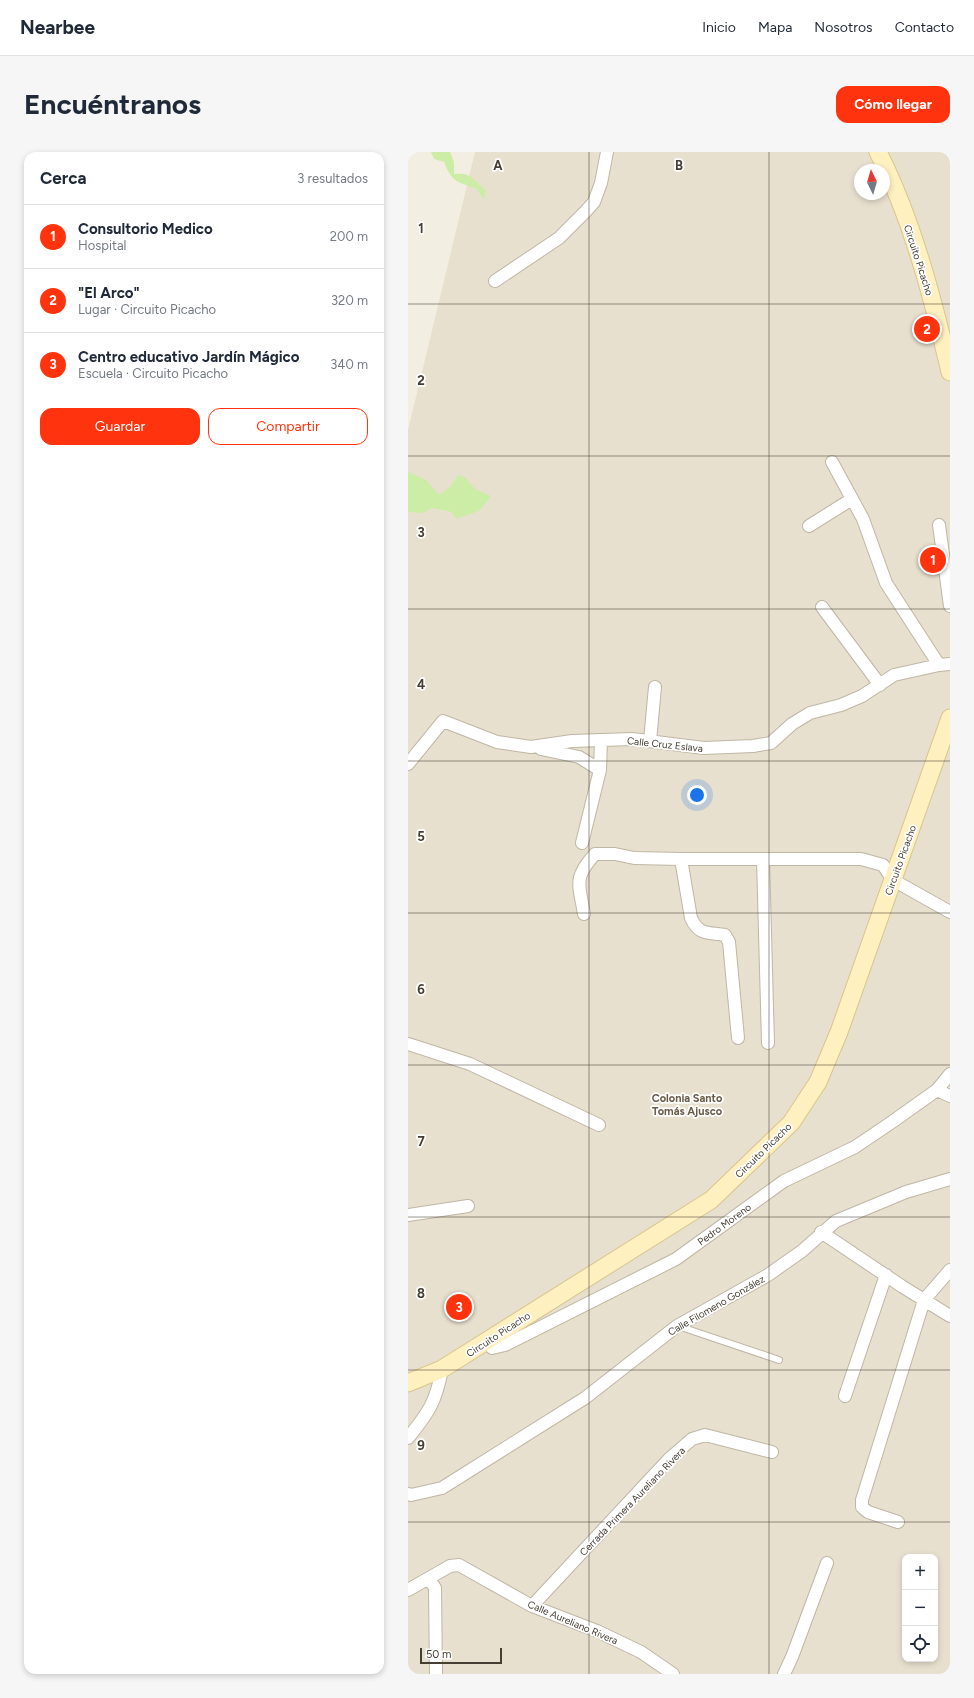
<!DOCTYPE html>
<html lang="es">
<head>
<meta charset="utf-8">
<style>
	:root { --surface:#fff; --page:#f6f6f7; --text:#1f2937; --muted:#747a83; --line:#e0e1e3; --accent:#ff330d }
	body { margin:0; font-family:Figtree,sans-serif; background:var(--page); color:var(--text) }
	.controls { position:absolute; right:12px; bottom:12px; display:grid; overflow:hidden; border-radius:8px; box-shadow:0 2px 6px #0003 }
	.controls button { width:36px; height:36px; display:grid; place-items:center; padding:0; border:0; border-bottom:1px solid var(--line); background:var(--surface); color:var(--text); font:20px sans-serif }
	.compass { position:absolute; left:446px; top:12px; width:36px; height:36px; border-radius:50%; background:var(--surface); box-shadow:0 2px 6px #0003; rotate:355deg }
	.scale { position:absolute; left:12px; bottom:10px; width:82px; box-sizing:border-box; padding-left:4px; border:2px solid #453e32; border-top:0; font-size:11px; line-height:14px; white-space:nowrap; color:#453e32; -webkit-text-stroke:3px #fff; paint-order:stroke }
	.you { position:absolute; left:289px; top:643px; width:14px; height:14px; margin:-10px; border:3px solid #fff; border-radius:50%; background:#1a73e8; box-shadow:0 0 0 6px #1a73e833 }
	.badge { display:grid; place-items:center; width:26px; height:26px; border-radius:50%; background:var(--accent); color:#fff; font-size:13px; font-weight:700 }
	.pin { position:absolute; translate:-50% -50%; border:2px solid #fff; box-shadow:0 1px 4px #0006 }
	.list { margin:0; padding:0; list-style:none }
	h2 { display:flex; justify-content:space-between; align-items:center; height:52px; margin:0; padding:0 16px; font-size:17px }
	h2 small { font-size:13px; font-weight:400; color:var(--muted) }
	.list li { display:grid; grid-template-columns:26px 1fr auto; gap:12px; align-items:center; box-sizing:border-box; height:64px; padding:0 16px; border-top:1px solid var(--line) }
	.list b { display:block; font-size:15px; white-space:nowrap }
	.list p { margin:0; font-size:13px; white-space:nowrap; color:var(--muted) }
	.list em { font-size:13px; font-style:normal; color:var(--muted) }
	.actions { display:flex; gap:8px; padding:12px 16px }
	.actions a { flex:1; padding:9px 0; border:1px solid var(--accent); border-radius:12px; text-align:center; font-size:14px; color:var(--accent) }
	.actions .main { background:var(--accent); color:#fff }
	.icon { flex:none; width:22px; height:22px; fill:none; stroke:currentColor; stroke-width:2; stroke-linecap:round; stroke-linejoin:round }
	.map { position:relative; flex:none; width:542px; height:1522px; overflow:hidden; border-radius:12px }
	header { display:flex; align-items:center; gap:24px; box-sizing:border-box; height:56px; padding:0 20px; background:var(--surface); border-bottom:1px solid var(--line) }
	header strong { font-size:19px }
	nav { display:flex; gap:22px; margin-inline-start:auto; font-size:14px }
	.intro { display:flex; align-items:center; justify-content:space-between; box-sizing:border-box; height:96px; padding:0 24px }
	h1 { margin:0; font-size:28px }
	.button { padding:10px 18px; border-radius:12px; background:var(--accent); color:#fff; font-size:14px; font-weight:700 }
	main { display:flex; gap:24px; padding:0 24px }
	aside { flex:1; background:var(--surface); border-radius:12px; box-shadow:0 2px 6px #0003 }
	.map>svg:first-child { display:block }
	.residential { fill:#e8e0cf; fill-rule:evenodd }
	.green { fill:#cceda5 }
	.lines { fill:none; stroke-linecap:round; stroke-linejoin:round }
	.service-casing { stroke:#bfb6a4; stroke-width:8 }
	.minor-casing { stroke:#bfb6a4; stroke-width:14 }
	.secondary-casing { stroke:#d8c58c; stroke-width:19 }
	.service { stroke:#fff; stroke-width:6 }
	.minor { stroke:#fff; stroke-width:12 }
	.secondary { stroke:#fff0c0; stroke-width:17 }
	.grid { fill:none; stroke:#453e32; stroke-width:1; stroke-opacity:0.55 }
	.labels { text-anchor:middle; stroke-width:3.5; stroke-linejoin:round; paint-order:stroke }
	.street-label { font-size:10px; fill:#453e32; stroke:#fff }
	.neighbourhood-label { font-size:11px; font-weight:bold; fill:#695c48; stroke:#fff }
	.grid-label { font-size:13px; text-anchor:middle; font-weight:bold; fill:#453e32; stroke:#fff; stroke-width:3.5; stroke-linejoin:round; paint-order:stroke }
</style>
</head>
<body>
<header>
<strong>Nearbee</strong>
<nav><a>Inicio</a><a>Mapa</a><a>Nosotros</a><a>Contacto</a></nav>
</header>
<div class="intro"><h1>Encuéntranos</h1><a class="button">Cómo llegar</a></div>
<main>
<aside>
<h2>Cerca<small>3 resultados</small></h2>
<ul class="list">
<li><span class="badge">1</span><div><b>Consultorio Medico</b><p>Hospital</p></div><em>200 m</em></li>
<li><span class="badge">2</span><div><b>&quot;El Arco&quot;</b><p>Lugar · Circuito Picacho</p></div><em>320 m</em></li>
<li><span class="badge">3</span><div><b>Centro educativo Jardín Mágico</b><p>Escuela · Circuito Picacho</p></div><em>340 m</em></li>
</ul>
<div class="actions"><a class="main">Guardar</a><a>Compartir</a></div>
</aside>
<div class="map">
<svg width="542" height="1522" viewBox="0 0 542 1522">
	<rect width="100%" height="100%" fill="#f3eee2"/>
	<!-- residential -->
	<path class="residential" d="M67,0H542V1522H0V278ZM452,18H476V42H452ZM497,1405H527V1507H497Z"/>
	<!-- green -->
	<path class="green" d="M23,0H42L46,10V22C64,20 65,28 78,38L76,48L69,37C49,29 45,32 36,10L26,7Z
		M0,320L18,328L31,343L42,335L50,323L57,325L67,337L83,344L71,359L48,367L44,360L24,356L15,361L0,360Z"/>
	<g class="lines">
		<defs>
			<path id="service" d="M270,1174L371,1208"/>
			<path id="minor" d="M87,129L151,86L178,59L186,50L193,31L199,0
				M424,310L455,367L478,431L531,513
				M531,373L542,454
				M401,374L444,347
				M414,455L472,533
				M242,589L247,535
				M133,597L171,605L192,618
				M0,612L35,569L89,590L123,595L164,589L224,587L296,596L345,594L363,591L384,572L402,561L433,553L454,544L486,523L531,513L542,512
				M174,691L192,618L193,588
				M273,707L283,766C291,784 301,780 317,783L321,790L330,886
				M355,707L360,891
				M176,762C171,732 165,726 187,702H207L226,706L273,707H453L475,713L485,728L542,760
				M0,892L62,912L191,973
				M529,938L542,944
				M0,1063L60,1054
				M413,1080L495,1135L542,1164
				M78,1188L84,1196L97,1193L268,1107L376,1029L447,995L484,970L529,938L542,922
				M437,1244L478,1123
				M0,1286C21,1260 28,1250 34,1217
				M0,1342L3,1343L34,1336L177,1246L269,1174L360,1123L394,1099L428,1069L498,1040L542,1027
				M490,1370L460,1360L454,1355V1348L516,1148L542,1118
				M21,1427L27,1436L28,1522
				M0,1438L42,1414L51,1413L124,1454L189,1479L233,1500L265,1522
				M124,1454L261,1307L284,1287L297,1283L364,1300
				M376,1522L384,1505L419,1411"/>
			<path id="secondary" d="M470,0C504,67 525,147 542,220
				M0,1231L34,1217L303,1048L383,971L410,930L431,880L542,566"/>
		</defs>
		<!-- service casing -->
		<use href="#service" class="service-casing"/>
		<!-- minor casing -->
		<use href="#minor" class="minor-casing"/>
		<!-- secondary casing -->
		<use href="#secondary" class="secondary-casing"/>
		<!-- service -->
		<use href="#service" class="service"/>
		<!-- minor -->
		<use href="#minor" class="minor"/>
		<!-- secondary -->
		<use href="#secondary" class="secondary"/>
	</g>
	<!-- grid -->
	<path class="grid" d="M181,0V1522M361,0V1522M0,152H542M0,304H542M0,457H542M0,609H542M0,761H542M0,913H542M0,1065H542M0,1218H542M0,1370H542"/>
	<g class="labels">
		<!-- street labels -->
		<g class="street-label">
			<text transform="translate(511 108) rotate(72)" y="4">Circuito Picacho</text>
			<text transform="translate(257 592) rotate(6)" y="4">Calle Cruz Eslava</text>
			<text transform="translate(492 708) rotate(-70)" y="4">Circuito Picacho</text>
			<text transform="translate(355 998) rotate(-44)" y="4">Circuito Picacho</text>
			<text transform="translate(316 1072) rotate(-36)" y="4">Pedro Moreno</text>
			<text transform="translate(308 1153) rotate(-30)" y="4">Calle Filomeno González</text>
			<text transform="translate(90 1182) rotate(-33)" y="4">Circuito Picacho</text>
			<text transform="translate(224 1349) rotate(-46)" y="4">Cerrada Primera Aureliano Rivera</text>
			<text transform="translate(165 1470) rotate(23)" y="4">Calle Aureliano Rivera</text>
		</g>
		<!-- neighbourhood labels -->
		<g class="neighbourhood-label">
			<text x="279" y="950">Colonia Santo<tspan x="279" dy="13">Tomás Ajusco</tspan></text>
		</g>
	</g>
	<g class="grid-label">
		<text x="90" y="18">A</text>
		<text x="271" y="18">B</text>
		<text x="13" y="81">1</text>
		<text x="13" y="233">2</text>
		<text x="13" y="385">3</text>
		<text x="13" y="537">4</text>
		<text x="13" y="689">5</text>
		<text x="13" y="842">6</text>
		<text x="13" y="994">7</text>
		<text x="13" y="1146">8</text>
		<text x="13" y="1298">9</text>
	</g>
</svg>
<div class="controls">
<button>+</button>
<button>−</button>
<button><svg class="icon" aria-label="locate" viewBox="0 0 24 24"><circle cx="12" cy="12" r="6"/><path d="M12 2v4M12 18v4M2 12h4M18 12h4"/></svg></button>
</div>
<svg class="compass" viewBox="-18 -18 36 36"><path d="M0-13l5 13h-10z" fill="#e53935"/><path d="M0 13l5-13h-10z" fill="#747a83"/></svg>
<div class="scale">50 m</div>
<div class="you"></div>
<div class="pin badge" style="left:525px;top:408px">1</div>
<div class="pin badge" style="left:519px;top:177px">2</div>
<div class="pin badge" style="left:51px;top:1155px">3</div>
</div>
</main>
</body>
</html>
